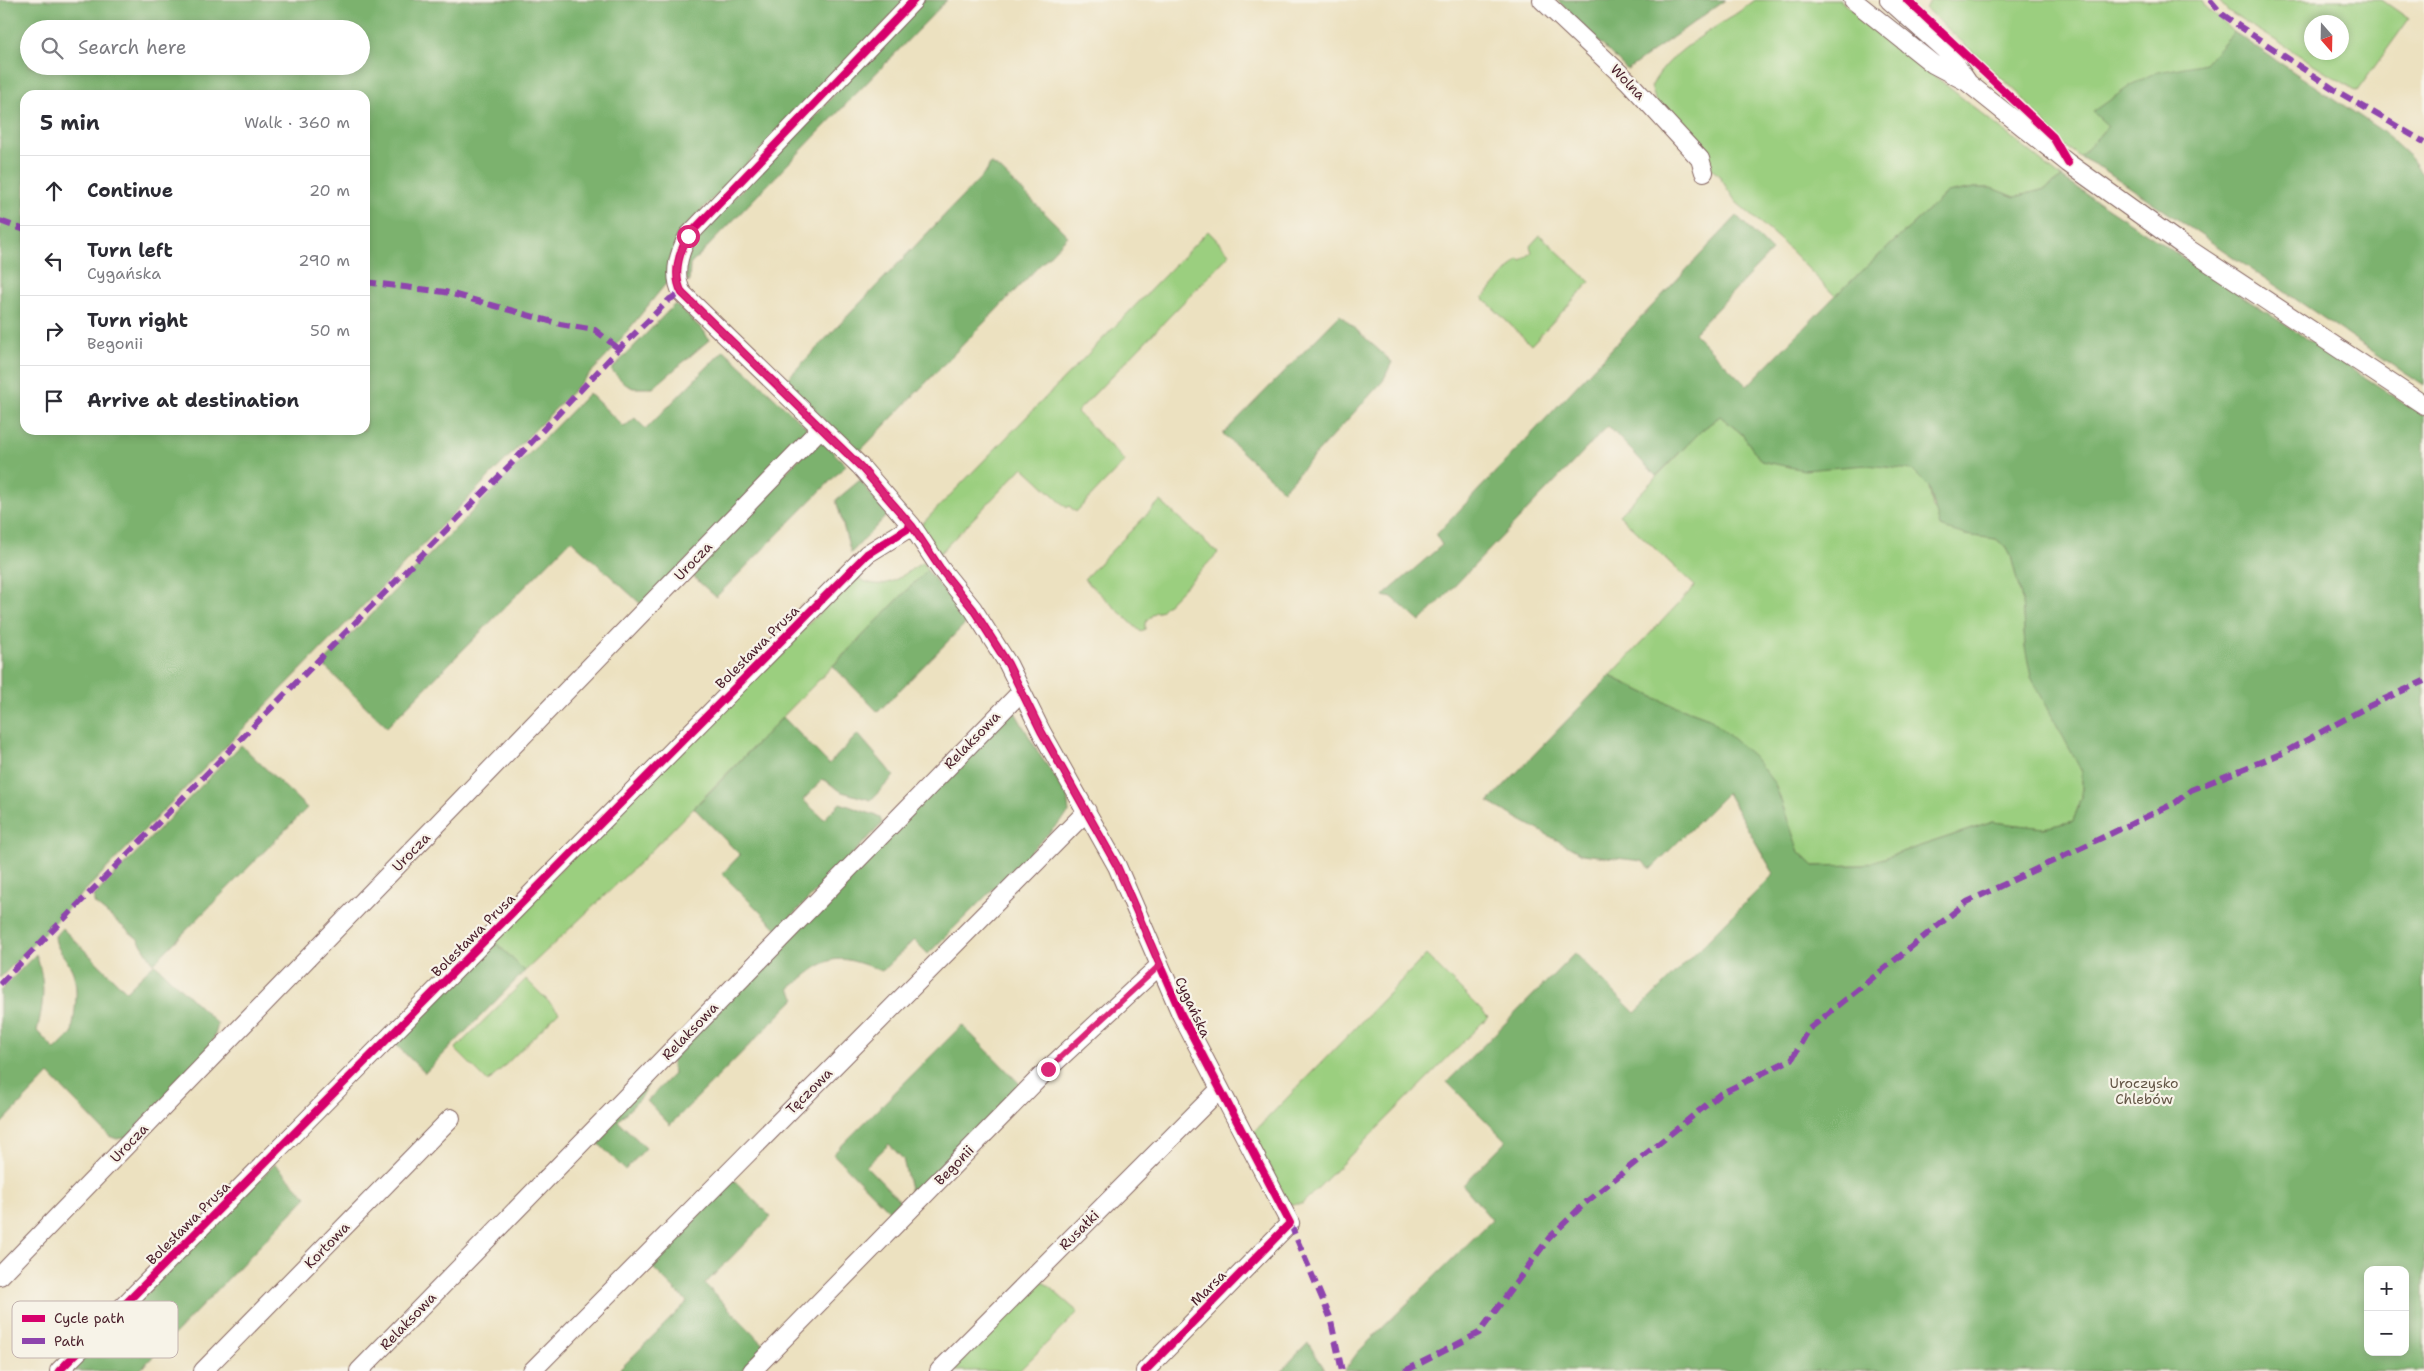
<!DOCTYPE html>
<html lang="en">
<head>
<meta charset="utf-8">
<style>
	:root { --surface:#fff; --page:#f2f2f3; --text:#2b2b33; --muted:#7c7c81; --line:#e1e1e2 }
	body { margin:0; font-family:"Shantell Sans",sans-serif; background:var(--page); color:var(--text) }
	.controls { position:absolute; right:15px; bottom:15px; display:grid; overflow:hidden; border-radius:10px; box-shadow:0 2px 8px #0003 }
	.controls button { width:45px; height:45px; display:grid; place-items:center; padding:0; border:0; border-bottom:1px solid var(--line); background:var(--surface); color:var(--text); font:25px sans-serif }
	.compass { position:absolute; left:2304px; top:15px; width:45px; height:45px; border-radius:50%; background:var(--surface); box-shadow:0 2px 8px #0003; rotate:160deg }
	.stop { position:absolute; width:15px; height:15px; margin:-11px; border:4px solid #db2777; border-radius:50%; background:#fff }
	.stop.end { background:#db2777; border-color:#fff; box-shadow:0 1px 5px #0008 }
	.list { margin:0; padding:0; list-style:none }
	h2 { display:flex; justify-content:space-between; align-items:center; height:65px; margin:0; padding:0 20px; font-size:21px }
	h2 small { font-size:16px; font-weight:400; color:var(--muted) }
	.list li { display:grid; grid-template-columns:32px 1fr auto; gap:15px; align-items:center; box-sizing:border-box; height:70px; padding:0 20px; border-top:1px solid var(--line) }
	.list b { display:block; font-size:19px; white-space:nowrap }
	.list p { margin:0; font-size:16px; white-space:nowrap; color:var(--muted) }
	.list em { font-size:16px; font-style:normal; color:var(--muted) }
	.icon { flex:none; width:28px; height:28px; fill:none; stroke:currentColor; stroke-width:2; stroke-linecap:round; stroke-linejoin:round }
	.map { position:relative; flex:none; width:2424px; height:1371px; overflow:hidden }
	.search { position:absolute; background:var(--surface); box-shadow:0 2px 8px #0003; left:20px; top:20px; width:350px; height:55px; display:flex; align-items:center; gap:12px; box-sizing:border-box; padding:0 18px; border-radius:28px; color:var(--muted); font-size:19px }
	.panel { position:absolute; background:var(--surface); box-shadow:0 2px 8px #0003; left:20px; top:90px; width:350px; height:345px; border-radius:15px }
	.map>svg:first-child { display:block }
	.green { fill:#9bcf7f; stroke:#727755; fill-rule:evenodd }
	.forest { fill:#7cb26e; stroke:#63684c; fill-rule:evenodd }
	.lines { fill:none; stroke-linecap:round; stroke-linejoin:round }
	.street-casing { stroke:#83635f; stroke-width:20 }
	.street { stroke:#fff; stroke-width:18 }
	.quiet { stroke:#8e44ad; stroke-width:6; stroke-dasharray:12 6; stroke-linecap:butt }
	.cycleway-casing { stroke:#f7f3e8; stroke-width:11 }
	.cycleway { stroke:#d6006c; stroke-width:8 }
	.route { stroke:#db2777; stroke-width:6 }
	.labels { text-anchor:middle; stroke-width:4.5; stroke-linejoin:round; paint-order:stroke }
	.street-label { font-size:14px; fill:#4a1f2b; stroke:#f7f3e8 }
	.park-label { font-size:14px; fill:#625444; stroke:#f7f3e8 }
	.key { fill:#f7f3e8; stroke:#c3b3af; stroke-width:1 }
	.key-label { font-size:14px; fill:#4a1f2b }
</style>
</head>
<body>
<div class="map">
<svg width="2424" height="1371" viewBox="0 0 2424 1371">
	<rect width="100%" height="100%" fill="#f7f3e8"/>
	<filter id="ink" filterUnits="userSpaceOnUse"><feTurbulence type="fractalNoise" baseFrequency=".02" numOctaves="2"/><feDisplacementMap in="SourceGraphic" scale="10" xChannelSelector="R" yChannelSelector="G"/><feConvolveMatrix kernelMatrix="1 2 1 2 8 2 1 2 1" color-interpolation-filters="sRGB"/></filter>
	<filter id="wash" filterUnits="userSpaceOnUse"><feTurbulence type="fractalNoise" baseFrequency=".0096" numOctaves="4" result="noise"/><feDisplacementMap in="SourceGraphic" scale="20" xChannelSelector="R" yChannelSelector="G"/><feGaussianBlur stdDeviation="1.12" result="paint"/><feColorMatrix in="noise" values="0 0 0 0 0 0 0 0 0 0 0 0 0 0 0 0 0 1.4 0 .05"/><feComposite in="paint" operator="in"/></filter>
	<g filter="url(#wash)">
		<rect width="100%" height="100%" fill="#ece1c0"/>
		<!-- green -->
		<path class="green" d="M1755,0H1840L2062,178L2045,189L2015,197L1990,188H1974L1947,193L1835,296L1779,239L1736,202L1719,176L1676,129L1655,99L1651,87C1671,47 1721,27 1755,0Z
			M1932,0H2202L2206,7L2234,32L2205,63L2184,69L2094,112L2108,126L2080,157L2065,146L2018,93L1925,8Z
			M2218,0H2382L2409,19L2357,91L2228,11ZM2312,22H2342V52H2312Z
			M1208,231L1230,254L1077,412L1125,461L1076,512L1069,506L1067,508L1023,467L939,554L921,525Z
			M1540,235L1590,282L1531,345L1483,298L1518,259L1522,261L1532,252L1530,246Z
			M1720,416L1742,434L1761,461L1888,466L1912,470L1929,487L1933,508L1965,535L1996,539L2006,547L2011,556L2022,600L2025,647L2082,772V797L2073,821L2044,828L1993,822L1863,865L1814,866L1799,852L1775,784L1709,718L1662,701L1610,676L1695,586L1619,515L1701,431Z
			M1160,501L1218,553L1160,612H1155L1145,623V629L1141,632L1084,579Z
			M923,562L927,570L639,863L525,971L491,938L856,577C885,594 897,578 923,562Z
			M1426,955L1488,1017L1302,1204H1289L1252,1134Z
			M526,979L559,1012L488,1082L455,1049Z
			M1040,1279L1078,1312L1019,1371H948Z"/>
		<!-- forest -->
		<path class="forest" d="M0,0H907L683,229L668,281L608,355L0,978ZM29,29H361V66H29ZM25,95H365V430H25Z
			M923,0H947L690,265L689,283L684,276L685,264L693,239L821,110L856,69Z
			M1557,0H1725L1627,70Z
			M2234,32L2382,131L2411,158L2424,176V386L2103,169L2080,157L2108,126L2093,112L2130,86L2154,73L2205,63Z
			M990,163L1001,170L1068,236L858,453L780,378H788L987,171Z
			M2062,178L2424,416V1371H1344L1358,1352L1492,1220L1463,1185L1506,1141L1447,1082L1575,953L1635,1013L1774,874L1727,793L1651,869L1642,861L1582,854L1488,802L1610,676L1662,701L1709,718L1753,756L1775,784L1799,852L1814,866L1863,865L1993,822L2044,828L2073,821L2082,797V772L2031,677L2025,647L2022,600L2011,556L2006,547L1996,539L1965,535L1940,527L1929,487L1912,470L1867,465L1804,470L1761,461L1742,434L1720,416L1701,431L1656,476L1608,426L1420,622L1393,598L1383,596L1442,545L1436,535L1737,216L1772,251L1694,333L1747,386L1835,296L1947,193L1974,188H1991L2015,197L2045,189ZM2368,1270H2405V1352H2368Z
			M675,304L704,331L709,340L653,388H633L625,384L611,370Z
			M1340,315L1392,362L1383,381L1283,490L1223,434Z
			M724,350L806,427V434L643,606L571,540L387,727L322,664L589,393L624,427L635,418L646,429Z
			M819,438L846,465L716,597L689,573Z
			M860,480L887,515L851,553L836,500Z
			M927,570L968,621L878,712L833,666Z
			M1012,707L1041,757L1067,793L1069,813L928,954L914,940L882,971C830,951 831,956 789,989L796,998L670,1125L647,1101L673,1074L671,1054Z
			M783,717L829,764L858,734L894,776L871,800L842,792L823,779L803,800L824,819L840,803L880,817L882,824L778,930L722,874L740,855L694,808Z
			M241,745L307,808L154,963L218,1024L211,1049L127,1137L117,1139L109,1136L49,1074L0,1125V991L36,954C46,984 44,1001 37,1031L55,1050L72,1033C74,1013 80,990 72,970C67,958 55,949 55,936L62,928L126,991L154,964L138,939L94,903V896Z
			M491,938L525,971L425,1073L390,1039Z
			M962,1025L1024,1088L919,1194L911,1193L903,1159L889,1144L866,1166L902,1203L903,1211L896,1218L833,1154Z
			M656,1069L641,1098L618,1121L646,1148L625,1170L590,1135Z
			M275,1164L307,1197L139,1371H70Z
			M733,1179L771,1217L705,1284L767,1348L744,1371H618L687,1302L650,1265Z
			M1308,1343L1326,1371H1281Z"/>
	</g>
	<g filter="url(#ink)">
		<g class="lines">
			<defs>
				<path id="street" d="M914,0L688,236C679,253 672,274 682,293L860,466L912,526L940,568L973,609L1008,664L1041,731L1117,866L1181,1014L1290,1223L1145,1371
					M1542,0L1628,81L1700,159L1704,172
					M1853,0L1933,64L1967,82L2068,163L2181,244L2424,405
					M1889,0L1947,52L1967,81
					M0,1276L821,428
					M59,1371L867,554L912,526
					M203,1371L451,1118
					M359,1371L1021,692
					M532,1371L1087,811
					M752,1371L1048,1069L1160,965
					M939,1371L1219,1090"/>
			</defs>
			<!-- street casing -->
			<use href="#street" class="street-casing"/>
			<!-- street -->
			<use href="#street" class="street"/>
			<!-- quiet -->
			<path class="quiet" d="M2210,0L2222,14L2239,26L2335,90L2424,142
				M0,221L25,230
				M365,282L445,292L560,324L595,330L619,349
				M0,984L512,463L619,349L670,299L682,293
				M1290,1223L1330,1317L1342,1371
				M1405,1371L1479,1333L1549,1238L1585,1203L1720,1094L1792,1059L1809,1029L1967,902L2175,803L2191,790L2283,753L2367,707L2424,681"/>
			<defs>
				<path id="cycleway" d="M914,0L688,236C679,253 672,274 682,293L860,466L912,526L940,568L973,609L1008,664L1041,731L1117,866L1181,1014L1290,1223L1145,1371
					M1907,0L2053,137L2068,163
					M59,1371L867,554L912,526"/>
			</defs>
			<!-- cycleway casing -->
			<use href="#cycleway" class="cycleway-casing"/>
			<!-- cycleway -->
			<use href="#cycleway" class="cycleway"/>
		</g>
	</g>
	<g class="lines" filter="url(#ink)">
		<!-- route -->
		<path class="route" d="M688,236C679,253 672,274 682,293L860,466L912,526L940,568L973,609L1008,664L1041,731L1117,866L1160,965L1048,1069"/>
	</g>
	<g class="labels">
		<!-- street labels -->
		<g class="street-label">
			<text transform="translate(1628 82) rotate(46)" y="5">Wolna</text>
			<text transform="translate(693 561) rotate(-46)" y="5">Urocza</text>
			<text transform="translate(757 647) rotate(-45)" y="5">Bolesława Prusa</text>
			<text transform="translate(972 740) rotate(-46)" y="5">Relaksowa</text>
			<text transform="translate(411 852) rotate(-46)" y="5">Urocza</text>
			<text transform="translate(473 935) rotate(-45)" y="5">Bolesława Prusa</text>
			<text transform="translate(1193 1007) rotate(65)" y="5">Cygańska</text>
			<text transform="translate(690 1031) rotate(-46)" y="5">Relaksowa</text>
			<text transform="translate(809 1091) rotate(-45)" y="5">Tęczowa</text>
			<text transform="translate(129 1143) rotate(-46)" y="5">Urocza</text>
			<text transform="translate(954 1165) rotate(-46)" y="5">Begonii</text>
			<text transform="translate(188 1223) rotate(-45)" y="5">Bolesława Prusa</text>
			<text transform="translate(1079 1230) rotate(-45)" y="5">Rusałki</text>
			<text transform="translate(327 1245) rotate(-46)" y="5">Kortowa</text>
			<text transform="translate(1208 1288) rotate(-45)" y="5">Marsa</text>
			<text transform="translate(408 1321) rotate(-46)" y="5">Relaksowa</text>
		</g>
		<!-- park labels -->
		<g class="park-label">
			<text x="2144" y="1088">Uroczysko<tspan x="2144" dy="16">Chlebów</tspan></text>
		</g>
	</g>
	<!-- legend -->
	<rect x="12" y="1301" width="166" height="57" rx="8" class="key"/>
	<rect x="22" y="1315" width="23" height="7" fill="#d6006c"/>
	<rect x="22" y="1338" width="23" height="6" fill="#8e44ad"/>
	<g class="key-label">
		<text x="54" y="1323">Cycle path</text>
		<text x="54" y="1346">Path</text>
	</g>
</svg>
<div class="controls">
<button>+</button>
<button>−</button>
</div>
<svg class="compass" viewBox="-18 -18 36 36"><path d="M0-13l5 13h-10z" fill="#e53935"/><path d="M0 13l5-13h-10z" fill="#7c7c81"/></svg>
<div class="stop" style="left:688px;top:236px"></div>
<div class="stop end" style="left:1048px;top:1069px"></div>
<div class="search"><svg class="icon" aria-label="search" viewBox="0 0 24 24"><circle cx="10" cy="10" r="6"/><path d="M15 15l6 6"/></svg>Search here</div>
<section class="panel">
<h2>5 min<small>Walk · 360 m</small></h2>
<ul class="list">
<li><svg class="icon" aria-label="ahead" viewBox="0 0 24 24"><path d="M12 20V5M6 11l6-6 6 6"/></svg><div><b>Continue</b></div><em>20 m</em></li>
<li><svg class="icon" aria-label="left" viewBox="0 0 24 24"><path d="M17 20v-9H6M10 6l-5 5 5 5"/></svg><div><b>Turn left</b><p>Cygańska</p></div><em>290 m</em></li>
<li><svg class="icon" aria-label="right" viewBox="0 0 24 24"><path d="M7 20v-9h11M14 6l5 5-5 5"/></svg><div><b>Turn right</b><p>Begonii</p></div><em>50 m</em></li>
<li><svg class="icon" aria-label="arrive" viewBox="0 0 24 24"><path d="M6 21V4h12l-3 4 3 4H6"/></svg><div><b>Arrive at destination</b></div></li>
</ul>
</section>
</div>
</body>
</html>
